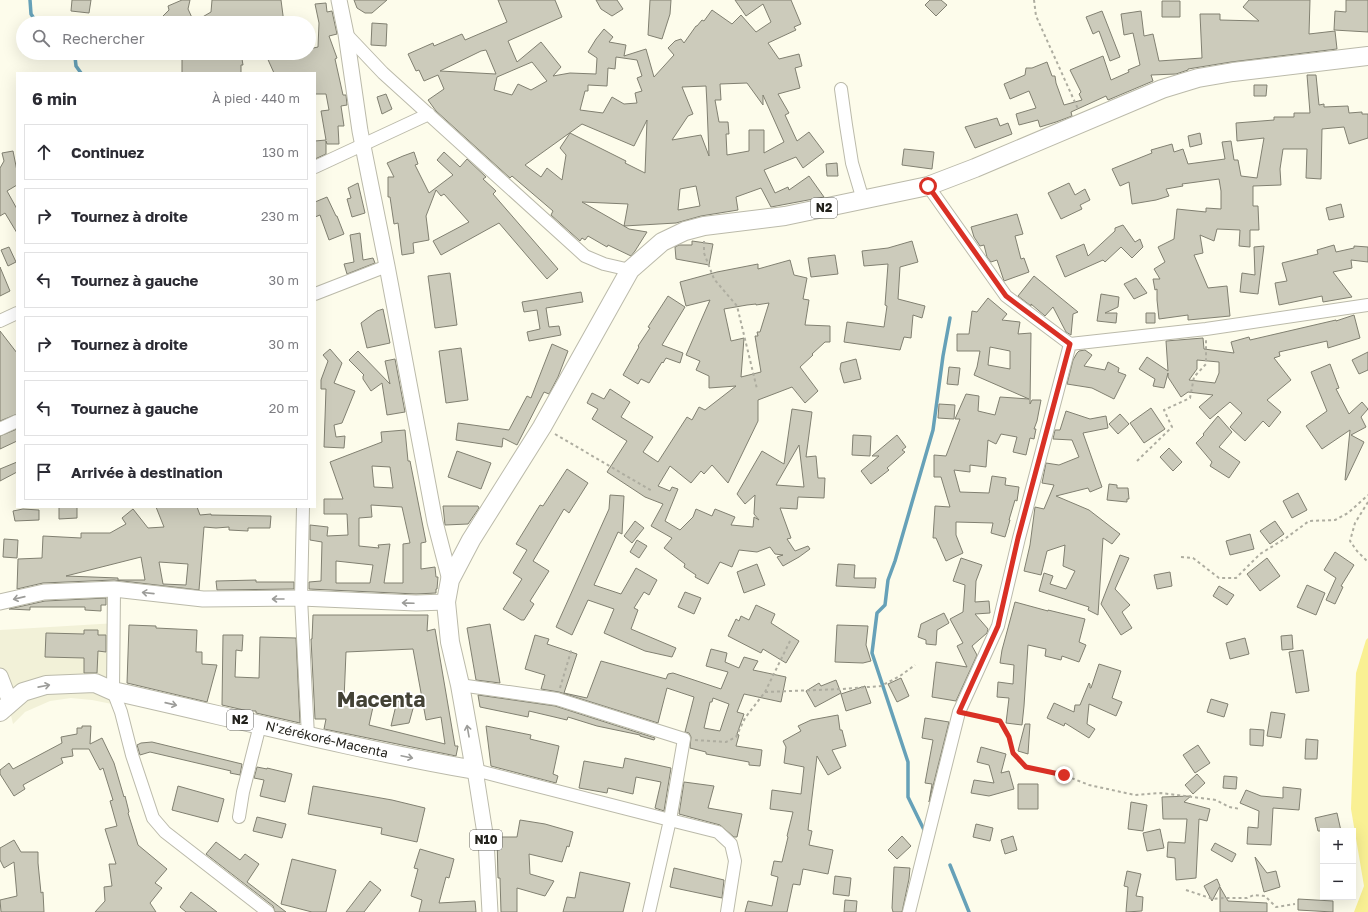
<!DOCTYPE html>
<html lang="fr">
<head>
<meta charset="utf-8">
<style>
	:root { --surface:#fff; --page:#f7f7f7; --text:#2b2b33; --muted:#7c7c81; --line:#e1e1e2 }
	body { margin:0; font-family:"Golos Text",sans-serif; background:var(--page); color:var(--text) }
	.controls { position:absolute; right:12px; bottom:12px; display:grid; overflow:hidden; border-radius:0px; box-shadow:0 4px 16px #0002 }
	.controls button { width:36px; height:36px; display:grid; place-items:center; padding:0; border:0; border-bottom:1px solid var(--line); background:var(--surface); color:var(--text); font:20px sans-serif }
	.stop { position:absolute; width:12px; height:12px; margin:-9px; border:3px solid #d93025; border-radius:50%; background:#fff }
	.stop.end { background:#d93025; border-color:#fff; box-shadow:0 1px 4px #0008 }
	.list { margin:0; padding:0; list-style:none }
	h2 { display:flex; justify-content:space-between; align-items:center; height:52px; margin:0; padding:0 16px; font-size:17px }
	h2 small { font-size:13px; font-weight:400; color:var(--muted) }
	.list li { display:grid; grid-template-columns:26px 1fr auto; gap:12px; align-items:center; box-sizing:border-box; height:56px; margin:0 8px 8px; padding:0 8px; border:1px solid var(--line); border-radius:0px }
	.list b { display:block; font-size:15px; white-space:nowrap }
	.list em { font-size:13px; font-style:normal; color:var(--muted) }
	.icon { flex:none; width:22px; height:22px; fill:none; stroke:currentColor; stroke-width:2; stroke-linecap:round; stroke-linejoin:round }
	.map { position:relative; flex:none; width:1368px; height:912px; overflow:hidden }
	.search { position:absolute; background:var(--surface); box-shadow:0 4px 16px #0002; left:16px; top:16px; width:300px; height:44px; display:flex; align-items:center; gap:10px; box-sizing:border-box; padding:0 14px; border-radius:22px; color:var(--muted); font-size:15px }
	.panel { position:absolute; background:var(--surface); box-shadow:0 4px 16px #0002; left:16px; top:72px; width:300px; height:436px; border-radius:0px }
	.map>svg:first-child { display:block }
	.built { fill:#f2f1d8 }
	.green { fill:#f9f093 }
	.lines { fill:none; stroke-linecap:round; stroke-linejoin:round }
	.stream { stroke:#66a1b8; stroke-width:3.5 }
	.building { fill:#cccbbb; stroke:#818071; fill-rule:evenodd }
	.minor-casing { stroke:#bbbaaa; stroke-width:14 }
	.major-casing { stroke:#bbbaaa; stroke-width:17 }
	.highway-casing { stroke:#bbbaaa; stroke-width:20 }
	.path { stroke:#aeada0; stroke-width:2; stroke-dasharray:3 3; stroke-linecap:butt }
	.minor { stroke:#fff; stroke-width:12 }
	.major { stroke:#fff; stroke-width:15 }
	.highway { stroke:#fff; stroke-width:18 }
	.oneway { stroke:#9c9c99 }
	.route { stroke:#d93025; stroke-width:5 }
	.labels { text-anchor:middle; stroke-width:3.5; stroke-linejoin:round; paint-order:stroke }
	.shield { fill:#fff; stroke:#656460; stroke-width:1 }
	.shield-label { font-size:12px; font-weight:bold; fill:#23221c }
	.street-label { font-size:13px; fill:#23221c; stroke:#fff }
	.town-label { font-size:21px; font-weight:bold; fill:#434235; stroke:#fff }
</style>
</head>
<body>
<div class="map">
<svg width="1368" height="912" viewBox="0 0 1368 912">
	<rect width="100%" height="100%" fill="#fdfceb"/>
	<!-- built -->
	<path class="built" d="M117,623L112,704L92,700L71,698L50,701L25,712L13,724L0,668V630Z"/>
	<!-- green -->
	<path class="green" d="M1368,638V912H1354L1364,886L1351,809L1356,673L1366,640Z"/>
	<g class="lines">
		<!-- stream -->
		<path class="stream" d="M30,0L31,14L37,23
			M70,53L75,57L76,66L81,73
			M926,834L908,797V762L872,653L877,613L885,605L888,580L895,561L933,430L943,356L950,318
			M950,865L969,912"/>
	</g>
	<!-- building -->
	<path class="building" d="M72,0H91L89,13L71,11Z
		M182,0H190L188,9L194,22L211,12L212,0H281L284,23H156L169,10L168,6Z
		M354,0H387L372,13H365L357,8Z
		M498,0H555L562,17L508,41L517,62L541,42L561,67L553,76L570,73L596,74L597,58L588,52L596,39L604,29L613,37L609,42L626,45L624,56L646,49L654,77L674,55L668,48L675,41L681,39L684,43L696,26H697L702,20L704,21L712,10L732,24L741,15L756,32L771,22L763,4L746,16L735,0H791L801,24L794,27L796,30L768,43L779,59L799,54L802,66L795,68L800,88L778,94L789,113L785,115L797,141L809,132L824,152L803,168L796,157L764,170L775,193L788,187L789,190L809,176L824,197L771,207L761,188L736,197L738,210L701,216L676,223L624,226L629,229L647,232L635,251L631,256L608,245L607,247L588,236L585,240L582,238L580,241L551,215L553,211L512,176L510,178L436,111L428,100L444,89L438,75L424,81L419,70L416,71L408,54L433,43L434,46L462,34L465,40L507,22ZM486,50L496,74L440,71L481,51ZM616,57L637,60L642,76L637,78L642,91L635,93L637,103L624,104L612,97L603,113L580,110L585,91H588V85L607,86L608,68L615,69ZM532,62L547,81L531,90L518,84L512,95L494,90L497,77ZM747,83L763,105V95L784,142L764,153V130H749V151L727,155L726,134H729L728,122H719L715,100H721L720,84ZM706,86L707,105L709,156L701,135L672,140L688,116L693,114L682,87ZM647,120L645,173L625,163L626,161L570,133L560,148L566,155L562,180L547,168L541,177L525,165L582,124L634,146ZM696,186L700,206L678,210L680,189ZM582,202L628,204L624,226Z
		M596,0H617L623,9L612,16L601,9Z
		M650,0H671L670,14L662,39L648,35Z
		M930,0H941L947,5L936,16L925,5Z
		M1249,0H1310L1309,34L1335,31L1337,49L1231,62L1188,69V70L1176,74L1151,75L1153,81L1108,100L1106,96L1071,112L1072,116L1056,122L1040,127L1038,120L1019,125L1016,114L1036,108L1029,91L1010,99L1004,84L1025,75L1026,68H1032L1047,62L1052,76H1055L1056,83L1064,105L1082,100L1079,94L1081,92L1070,70L1103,56L1111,80L1129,72L1128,70L1140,65L1133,33L1124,35L1121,14L1141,11L1144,36L1153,34L1159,61L1202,58L1200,14H1220V20L1259,21L1243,7Z
		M1346,0H1368V32L1334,30L1335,11L1346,12Z
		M1162,1H1180V17H1162Z
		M326,3L327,12L332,11L337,34L329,36L337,58L335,59L343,95H346L347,105L341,106L344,126H338L339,144H327L326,141V154L315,159V141L326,140L321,111L329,110L326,94H315V73H274L265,53H309V49L318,47L319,23L315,4Z
		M1102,11L1120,57L1110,61L1099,31L1093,34L1086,17Z
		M372,23L387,24L386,46L371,45Z
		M182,53H241L243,65H241V73H182Z
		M1307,75H1316L1319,105L1324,104V107L1348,106L1349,113L1362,112V114H1368V138L1349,144L1344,127L1322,129L1321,179L1306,178L1307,149H1283L1280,169L1281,185L1253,186V206H1258L1259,230H1250V247L1239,246L1240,230L1217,229L1214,241L1200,235L1203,253L1194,255L1208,288L1227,286L1230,316L1188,320V315L1159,319L1157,300V289L1155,290L1153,279H1160L1154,269L1165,262L1158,247L1174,239L1177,209L1206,212V208L1221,209V191L1219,179L1182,184L1183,186L1166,189L1169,196L1156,200L1132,204L1129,182L1120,186L1112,169L1152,153L1151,150L1172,144L1174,152L1183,149L1188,164L1225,159L1222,142L1231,141L1234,160H1238L1241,176L1257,178L1264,138L1237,141L1236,123L1274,120V117H1294V113H1310Z
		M1254,85H1267L1266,96H1254Z
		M386,94L392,109L382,114L377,97Z
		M997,118L1000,126L1008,123L1012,134L975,148L965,127Z
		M1200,133L1202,144L1190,147L1188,136Z
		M904,149L934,152L932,169L902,165Z
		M13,151L17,171V185L7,191L17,209V233L5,213L0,216V168L4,161L2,153Z
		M414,152L418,164L415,165L429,193L453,175L437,160L444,152L460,167L467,159L486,177L483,179L496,191L493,194L558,269L547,279L499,223L441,255L433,241L469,222L444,194L441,196L436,190L426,216L429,240L413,243L414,253L402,255L398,223L394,224L390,197H388V177H394L387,163L403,156Z
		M837,163L838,176H827L826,164Z
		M358,183L365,213L352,217L347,199L351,198L348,188Z
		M1069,183L1075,195L1085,189L1090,200L1080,205L1082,209L1061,219L1048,193Z
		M327,197L336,216H337L344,234L329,240L320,215L315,217V202Z
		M1341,204L1344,217L1329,220L1326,208Z
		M1017,214L1023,234L1015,236L1021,259L1024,258L1029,272L1004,281L997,260L991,262L987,257L984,245L980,246L974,237L971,227Z
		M1123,225L1135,242L1140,239L1143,247L1132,258L1121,247L1105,262L1103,260L1065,277L1056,256L1084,244L1088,256L1115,231V228Z
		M360,233L363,260L373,258L375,263L347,274L344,264L354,262L350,235Z
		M692,241L713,244L709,265L676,259L675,247L679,245H692Z
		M912,241L918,262L900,267L898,299L925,306L922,318L913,315L911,338L904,337L900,350L844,342L847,322L884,327L887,306L885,305L888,264L864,266L862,251L888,248Z
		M1334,245L1336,252L1354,248V246L1368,247V262L1351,260L1352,268L1333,272L1352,297L1323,302L1322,296L1279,305L1275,283L1287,281L1282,263L1318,254L1317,250Z
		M1264,246L1258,294L1240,292L1242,273L1255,275L1254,247Z
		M9,247L16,262L8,266L1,250Z
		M835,255L838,274L811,277L808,258Z
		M790,260L794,275L807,278L803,299L809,300L805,325L830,326V342H825L812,354L813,355L800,367L818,391L805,403L792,387L758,400V421L728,483L712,465L704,474L701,471L691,483L670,466L658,486L670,491L672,487L678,489L665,521L680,530L693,517L696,509L712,516L715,509L735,517L731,525L753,527L754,517L759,520L754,514L755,495L745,504L737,494L762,451L784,464L792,409L812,412L806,457L816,456L818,478H825L824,498L798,497L797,509L780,508L791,538L787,539L795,551L808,546L810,549L799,557L783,566L777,557L783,555L775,554L770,547L757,552L739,550L732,567L720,562L708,584L695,577L696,575L684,567L685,564L664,548L672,538L651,526L663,504L645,497L607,472L627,441L592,419L598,409L587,403L592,393L604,399L610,389L630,402L621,417L653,437L643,452L658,462L687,417L692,420L699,407L705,410L736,386L709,388V376L696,370L700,361L686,355L710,300L686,306L680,282L717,272L758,264V269ZM769,303L760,332H757L758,336H755L761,372L741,377L744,338L731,341L724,309L747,305L756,304V305ZM799,445L804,487L776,485L784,471Z
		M0,267L10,291L0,296Z
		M450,273L457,325L435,328L428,276Z
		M1034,276L1078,312L1073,314L1071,335L1066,332L1053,307L1045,316L1031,304V306L1018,296Z
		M1136,278L1147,293L1134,299L1124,284Z
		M581,292L583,302L546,308L549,327L559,326L561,335L529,341L527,332L540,329L537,310L524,312L522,302Z
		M1101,294L1119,297L1118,307L1105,313H1117L1116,323L1097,321Z
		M668,296L685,307L662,345L683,353L680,363L666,358L663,363L662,362L649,383L641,379L638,384L623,375L639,347L638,346L650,328L648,327Z
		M988,298L1007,314L1002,320L1020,322L1018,334L1031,333L1030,404L1032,400H1041L1037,421L1034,429H1036L1034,439L1030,438L1026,455L1013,452L1017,437L1001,434L996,444L988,440L986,467L970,465V472L954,470L960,492L989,493L992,476L1006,478L1005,485L1019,487L1017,501L1015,500L1009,520H1010L1005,537L991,533L993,523L956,522V535L963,553L946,561L936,538H933L935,506L950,507L941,477H934V455L946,456L960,419H955L966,394L979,396L978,411L995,415L1000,397L1029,399L974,375L977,367L980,351H957V334H969L972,311L977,312ZM990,347L1010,351V369L988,365Z
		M383,309L390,343L367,348L361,323L377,311Z
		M1146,313H1155V323H1146Z
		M1354,315L1360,338L1328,348L1327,341L1279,352L1280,356L1274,358L1291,380L1267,400L1281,412L1269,427L1263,421L1245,441L1230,427L1242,413L1230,402L1210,419L1199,407L1213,395L1188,392L1181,397L1168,377V373L1164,388L1153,386L1155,379L1139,369L1147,357L1168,371L1166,341L1203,338L1204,349L1234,353L1231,342L1249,337L1250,340L1336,320V321ZM1197,360L1219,362V373L1215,383L1189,380L1197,369Z
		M0,331L17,353V414L0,421Z
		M552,344L568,351L558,377L549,394L544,392L517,445L503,438L502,447L456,440L458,423L509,430L527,396L531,398Z
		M461,348L468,400L446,403L439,351Z
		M330,349L342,363L334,383L355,391L342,423L334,425L336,437L345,436L344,448L324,447L326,389H321V380L328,361L323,355Z
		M1085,350L1092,355L1084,366L1105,370L1108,362L1119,368L1118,372L1126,375L1114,399L1092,388L1067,384L1073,360L1077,353L1079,351Z
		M358,351L390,384L385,361L395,359L405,412L387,415L382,383L371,391L363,379V376L364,375L349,360Z
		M1368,352V370L1359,374L1352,360Z
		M856,359L861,379L844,383L840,369L841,363Z
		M1330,364L1339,388L1336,389L1349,414L1362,402L1368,409L1361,417L1366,427L1351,435L1364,442L1346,480H1345L1350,430L1322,449L1306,426L1327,411L1311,372Z
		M949,367L960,368L958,385L947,384Z
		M939,404L955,405L954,419L938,418Z
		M1151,408L1165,429L1144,443L1130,423Z
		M1066,411L1090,419L1106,416L1108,428L1083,433L1102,487L1090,492L1088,488L1056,496L1089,510L1120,534L1112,544L1103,538L1098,615L1088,610L1089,607L1039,591L1044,573L1053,576L1050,584L1066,589L1075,571L1063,566L1065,545L1047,551L1041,575L1024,571L1030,545L1035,507L1044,509L1054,485L1042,483L1046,463L1059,465L1079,457L1072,440L1053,439L1055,430H1060Z
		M1120,414L1129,424L1118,434L1109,424Z
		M1218,416L1232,432L1219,447L1240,462L1229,478L1210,466L1212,462L1196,443L1204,435L1203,434Z
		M17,429V441L0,449V436Z
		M405,430L408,461H410L426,542L421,543V569L435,567L436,577H438L437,589H436V593L416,594L309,589V582L321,581L322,542L310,540V525L328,527L327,536L348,535L347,514H324V499H343L330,462L382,442L381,432ZM372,466L390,467L393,488L374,487ZM371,505L402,507L410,543L403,544V583H384L390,544L378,545L379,548L359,546V518L372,517ZM336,561L373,565L370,583H336Z
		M853,435L871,436L870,456L852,455Z
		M897,435L906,447L902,450L905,452L887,468L889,470L871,484L861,471L879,456H872Z
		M1169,448L1182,462L1173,471L1160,457Z
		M457,451L491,463L481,489L448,477Z
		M17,462V472L0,481V469Z
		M567,469L588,483L569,513L564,509L533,561L549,571L530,601L534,604L524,620H521L503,609L522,579L513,573L527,550L516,544L540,505L543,506Z
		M1109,484L1117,485V488H1128L1129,499H1127V502L1107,500Z
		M1298,493L1307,510L1292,518L1283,501Z
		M610,495L624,496L622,534L618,532L594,585L621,594L636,568L657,580L649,595L644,592L634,608L638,610L631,629L676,648L672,657L645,651L604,633L614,609L588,600L572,635L556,627L609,509Z
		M443,506H478L479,508L468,524L445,525Z
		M59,507H77V518L59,519Z
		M156,507H197L200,515L211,514V515L271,516L270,528H248V531L229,530V527L216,528L204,527L199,590L114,580L43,583L17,589L18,559L42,558L43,536L81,538V533H110L126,524L122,518L133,509L148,528L164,527ZM141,557L145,580H118V578L66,576ZM159,562L188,564L186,585L163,584Z
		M23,509L39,510V520L15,521L13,511Z
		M635,521L644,528L632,543L624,536Z
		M1275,521L1284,534L1270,544L1260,531Z
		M1250,534L1254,549L1230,555L1226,541Z
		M4,539L18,540L17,558L3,557Z
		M637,540L647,546L639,558L630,552Z
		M1335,552L1354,565L1341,586L1343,587L1335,604L1326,600L1336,578L1324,570Z
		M1120,555L1129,558L1115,589L1130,605L1122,612L1132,628L1121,635L1101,604Z
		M961,558L982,565L976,581L975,602L989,601L990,613L975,614L988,629L987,633L972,646L977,655L956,701L932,697L936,662L967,667L957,646L963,643L950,619L963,612L965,585L953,581Z
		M1267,558L1280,576L1260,591L1247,574Z
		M757,564L765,585L744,593L737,572Z
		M838,564L855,565L854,578H876L875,588L836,586Z
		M1170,572L1172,586L1157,589L1154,575Z
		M256,580V582H294V589L217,590L216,581Z
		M1307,585L1325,593L1316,615L1297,607Z
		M1219,586L1234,595L1227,605L1213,596Z
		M685,592L701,598L694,614L678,607Z
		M106,598V605H101V611L85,610V607H30V610L9,609L45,601Z
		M1015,602L1048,611V610L1085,619L1079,642L1086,645L1079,662L1062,656L1061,660L1045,656L1046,649L1028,645L1024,706L1022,725L1006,723L1009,698L997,697L998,682L1013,684L1014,665L1000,663L1002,650Z
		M756,605L775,614L771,623L799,641L786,663L763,649L761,653L728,636L736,619L739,621L741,616L749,620Z
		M944,613L949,623L937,630L936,645L926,644V640L918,637L921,624Z
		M313,615H428L427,631L435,629L455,746H458L456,756L324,729L326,719H315L311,639H312ZM413,649L426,720L441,717L445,744L369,725L373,707L344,700L346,652Z
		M490,624L500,683L476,680L467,628Z
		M129,625L156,626V628L197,630L196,652H202V664L217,665L207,702L127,683Z
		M837,625L868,626L866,645L871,661L863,663L835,662Z
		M84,630H98V635H106V652L98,651L97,673H84V658L45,657L46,633L84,634Z
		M223,635H243L242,651L236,650L235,677L259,678L260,637L296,638L300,723L256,713V711H248L222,705Z
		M535,635L549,639L547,644L577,654L564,693L587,698L601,661L666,679L668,674L673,673L721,689L728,672L706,666L711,649L727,653L725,662L739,668L744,657L758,661L753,670L786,677L781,702L744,694L737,712L744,714L737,734L739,735L736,746L762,750L760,766L749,765V762L706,754V752L690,748L691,737L689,733L685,732L694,697L667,688L658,723L559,692L541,689L545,675L525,669ZM713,698L729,704L720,731L704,728L710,702H712Z
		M1292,635L1293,649L1282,650L1281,636Z
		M1245,638L1249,654L1230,659L1226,643Z
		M1303,650L1309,691L1296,693L1289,652Z
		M1099,664L1121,671L1112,698L1122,702L1116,716L1089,704L1087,724L1095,729L1089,738L1065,723L1064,726L1047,718L1054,703L1074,712L1075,705H1080L1089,683L1090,684V688H1091Z
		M901,678L909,696L897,702L888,684Z
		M836,680L841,693L815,707L806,691L819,683L821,686Z
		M865,686L871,703L846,711L841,694Z
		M478,695L555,706L655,738L654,740L640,736V735L597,726L568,717L567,720L529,711L528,717L480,707Z
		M1211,699L1228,704L1224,717L1207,712Z
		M397,701L414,705L409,723L391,726Z
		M1271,712L1285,714L1281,738L1267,736Z
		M838,715L840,730H842L846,746L832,750L841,768L828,775L817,756L808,830L812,831L809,845L833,850L828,874L803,869L800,885L793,884L787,912H745L748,901L772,906L778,877L771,875L774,861L782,862L788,837L787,836L793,812L770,809L772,790L801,794L804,767L784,763L786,747L783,741L801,731L798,726L811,720Z
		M925,718L949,722L929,802L932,784L925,783L933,740L922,738Z
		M1025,724H1030L1028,754L1018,751Z
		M82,726H91L90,744L102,738L114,763L124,797L125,796L129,812L128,813L138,845L167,869L155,883L162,888L150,903L156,912H95L105,901L104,887L112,886L109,864H116L105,829L117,826L110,801L113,800L103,768L100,770L89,749H72L73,756L61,758L63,763L23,785L25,789L14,796L0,774V770L9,763L13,769L62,743L61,737L77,734V728H82Z
		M486,726L531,735L530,739L559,746L553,774L558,776L556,783L491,766Z
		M1250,729L1264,730L1263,746L1250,745Z
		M1306,739L1318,740L1317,759H1305Z
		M152,742L242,764L240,775L230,773L231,771L150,752L140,755L137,745L141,743Z
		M1198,745L1210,763L1195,773L1183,755Z
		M981,747L1006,754L1001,773L1009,771L1014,789L989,796L971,793L974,780L994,783L989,765L977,762Z
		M625,758L671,768L664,811L655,808L661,782L636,777L633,794L608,788L607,793L579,788L584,761L623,768Z
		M257,767L267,769V768L292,774L285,802L260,796L264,780L254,778Z
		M1197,774L1205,783L1193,794L1185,785Z
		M1224,776L1237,777L1236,789L1223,788Z
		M684,782L714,786L708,808L742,814L737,837H734L720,825L679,814Z
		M1018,784H1038V809H1018Z
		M178,786L224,799L218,822L172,810Z
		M313,786L392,800L425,808L417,842L381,834L382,828L308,814Z
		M1283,787L1301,789L1299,810L1273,808L1271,845L1247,844L1248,827L1258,828L1259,811L1240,803L1246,790L1261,796L1283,798Z
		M1191,796L1184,802L1210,809L1207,821L1199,819L1196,878L1176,880L1175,858L1167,857L1168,842L1185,843L1187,819H1163L1162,797Z
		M1131,802L1147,805L1143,831L1128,829Z
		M1337,813L1341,831H1318L1315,818Z
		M257,817L286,824L282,838L253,831Z
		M520,820L545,824L573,832L569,847L567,846L562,862L529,854L530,874L554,881L545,896L517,888V912H501L500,878H498L497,837H517Z
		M976,824L993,828L990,841L973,837Z
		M1160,829L1164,848L1147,851L1143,833Z
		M902,836L911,846L897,859L888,850Z
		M1013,836L1017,850L1005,854L1001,840Z
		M14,840L21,852H38V863L41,893L43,892L44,912H1L0,900L17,896L14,862L4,868L0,860V848Z
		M216,842L240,860L245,854L259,864L247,882L286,912H275L273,906L206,854Z
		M1215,843L1236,854L1232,862L1211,850Z
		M420,849L454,859L449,878L446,877L439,903L475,901L476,912H419L422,900L411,896L418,869L414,868Z
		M1255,857L1267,873L1276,871L1280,887L1264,892Z
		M292,859L336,870L326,912H312L281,904Z
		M894,867L910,868L909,879L902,912H893L892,908Z
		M674,868L724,880L722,898L670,887Z
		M1127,871L1141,874L1136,896L1143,897L1142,911L1126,912L1128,887L1124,886Z
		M580,872L630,883L623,912H563L567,897L575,898Z
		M835,876L851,878L849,896L833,894Z
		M1217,879L1220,886L1212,901L1204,886Z
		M370,881L381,890L364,912H346Z
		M1220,887L1228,901L1267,903V912H1220Z
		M191,892L217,912H186L180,907Z
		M1298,899L1333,901V912L1298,910Z
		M845,900L857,901L856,912H844Z"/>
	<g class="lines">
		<defs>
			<path id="minor" d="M346,34L383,73L585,256L604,264L630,270
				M841,89L846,125L852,163L863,200
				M315,167L429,114
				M928,186L1006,296L1070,344L1206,329L1368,305
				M315,294L387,266
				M0,321L17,313
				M0,429L17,421
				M303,507L301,598L308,736
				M114,589L113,691L121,712L132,755L153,818L165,832L268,912
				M460,685L557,699L684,739L670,820L475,770
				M239,817L243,792L260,725
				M649,912L670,820L718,832L731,844L735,861L727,912
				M909,912L959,712L998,626L1019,538L1070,344"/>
			<path id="major" d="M339,0L346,34L360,131L387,266L435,522L450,580
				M0,602L44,592L114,589L203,599L301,598L416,603L446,602
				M0,676L10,702
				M475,770L486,840L490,912"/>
			<path id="highway" d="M0,712L23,692L46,685L95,683L113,691C234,718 354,749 475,770L460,685L450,642L446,602L450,580L471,540L542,427L630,270L662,242L685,231L704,226L785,216L928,186L975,168L1162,89L1198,78L1233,72L1368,56"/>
		</defs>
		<!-- minor casing -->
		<use href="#minor" class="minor-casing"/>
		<!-- major casing -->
		<use href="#major" class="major-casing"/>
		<!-- highway casing -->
		<use href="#highway" class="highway-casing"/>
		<!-- path -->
		<path class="path" d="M1034,0L1036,16L1078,109
			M704,241V253L714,279L737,306L757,389
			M555,434L652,491
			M1137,461L1172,427L1164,410L1190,398L1194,377L1206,364V340
			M1368,502L1355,523L1350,541L1357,551L1368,562
			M1181,557L1193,558L1219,578H1236L1260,554L1286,538L1309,521L1335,520L1348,513L1368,495
			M560,688L572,648
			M765,692L843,689L881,686L900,676L915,665
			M970,714L1000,721L1009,737L1013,753L1026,767L1064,775L1089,785L1135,795L1161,793L1216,800L1229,807L1240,809
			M695,740L726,742L736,737L745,718L765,692L790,641
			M1186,890L1213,899L1224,898H1247L1254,895L1265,896L1276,907L1295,904"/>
		<!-- minor -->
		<use href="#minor" class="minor"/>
		<!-- major -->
		<use href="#major" class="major"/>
		<!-- highway -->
		<use href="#highway" class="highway"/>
	</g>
	<!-- one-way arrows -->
	<defs><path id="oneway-shaft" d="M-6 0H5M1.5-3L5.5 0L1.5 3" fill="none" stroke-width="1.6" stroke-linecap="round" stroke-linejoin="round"/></defs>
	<g class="oneway">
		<use href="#oneway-shaft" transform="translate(148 593) rotate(-174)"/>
		<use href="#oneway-shaft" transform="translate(19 598) rotate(167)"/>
		<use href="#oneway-shaft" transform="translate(278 599) rotate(180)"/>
		<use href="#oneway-shaft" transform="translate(408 603) rotate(-178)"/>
		<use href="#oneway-shaft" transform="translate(44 686) rotate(-11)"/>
		<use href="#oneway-shaft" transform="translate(171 704) rotate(13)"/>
		<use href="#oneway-shaft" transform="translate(468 731) rotate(-100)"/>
		<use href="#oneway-shaft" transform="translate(407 757) rotate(12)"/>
	</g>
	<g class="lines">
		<!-- route -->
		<path class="route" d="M928,186L1006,296L1070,344L1018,538L998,626L959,712L1000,721L1009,737L1013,753L1026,767L1064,775"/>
	</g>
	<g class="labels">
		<!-- shield labels -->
		<g class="shield">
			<rect x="811" y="198" width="26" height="20" rx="3"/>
			<rect x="227" y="710" width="26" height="20" rx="3"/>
			<rect x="470" y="830" width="32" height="20" rx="3"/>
		</g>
		<g class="shield-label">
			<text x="824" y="212">N2</text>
			<text x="240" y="724">N2</text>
			<text x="486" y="844">N10</text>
		</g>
		<!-- street labels -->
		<g class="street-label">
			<text transform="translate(327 739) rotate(13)" y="5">N'zérékoré-Macenta</text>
		</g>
		<!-- town labels -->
		<g class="town-label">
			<text x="381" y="707">Macenta</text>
		</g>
	</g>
</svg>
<div class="controls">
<button>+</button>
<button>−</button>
</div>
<div class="stop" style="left:928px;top:186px"></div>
<div class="stop end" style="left:1064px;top:775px"></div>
<div class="search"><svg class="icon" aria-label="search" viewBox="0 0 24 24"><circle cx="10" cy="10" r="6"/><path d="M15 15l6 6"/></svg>Rechercher</div>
<section class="panel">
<h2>6 min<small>À pied · 440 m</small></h2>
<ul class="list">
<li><svg class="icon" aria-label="ahead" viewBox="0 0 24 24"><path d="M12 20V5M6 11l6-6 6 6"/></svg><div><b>Continuez</b></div><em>130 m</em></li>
<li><svg class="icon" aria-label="right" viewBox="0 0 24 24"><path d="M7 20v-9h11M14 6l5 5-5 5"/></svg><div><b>Tournez à droite</b></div><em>230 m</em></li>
<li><svg class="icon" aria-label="left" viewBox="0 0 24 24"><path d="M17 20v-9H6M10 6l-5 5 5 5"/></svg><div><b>Tournez à gauche</b></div><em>30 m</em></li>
<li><svg class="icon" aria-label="right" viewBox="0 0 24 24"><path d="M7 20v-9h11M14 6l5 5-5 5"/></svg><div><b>Tournez à droite</b></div><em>30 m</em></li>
<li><svg class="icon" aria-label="left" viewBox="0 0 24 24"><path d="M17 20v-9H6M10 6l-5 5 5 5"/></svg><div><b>Tournez à gauche</b></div><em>20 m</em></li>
<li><svg class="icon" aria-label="arrive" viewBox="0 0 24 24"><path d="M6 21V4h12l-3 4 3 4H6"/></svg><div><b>Arrivée à destination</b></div></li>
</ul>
</section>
</div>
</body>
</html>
